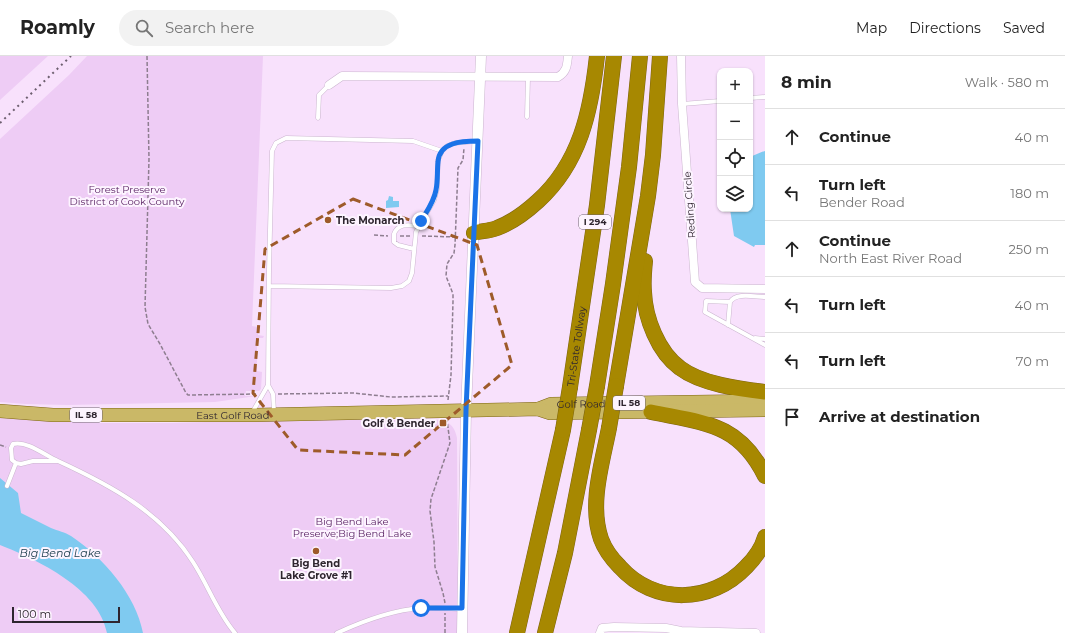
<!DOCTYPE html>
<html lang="en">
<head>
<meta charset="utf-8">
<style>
	:root { --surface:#fff; --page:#f2f2f2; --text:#222; --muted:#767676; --line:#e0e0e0 }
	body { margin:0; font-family:Montserrat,sans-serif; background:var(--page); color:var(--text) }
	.controls { position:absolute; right:12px; top:12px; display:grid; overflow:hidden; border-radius:8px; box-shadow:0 1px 3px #0004 }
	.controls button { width:36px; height:36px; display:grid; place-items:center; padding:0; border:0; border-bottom:1px solid var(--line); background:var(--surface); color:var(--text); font:20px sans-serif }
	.scale { position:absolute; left:12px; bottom:10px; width:108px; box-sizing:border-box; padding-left:4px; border:2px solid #2e252f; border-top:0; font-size:11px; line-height:14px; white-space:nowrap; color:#2e252f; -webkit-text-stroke:3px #fdf4ff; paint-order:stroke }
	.stop { position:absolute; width:12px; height:12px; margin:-9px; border:3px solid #1a73e8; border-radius:50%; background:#fff }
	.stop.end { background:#1a73e8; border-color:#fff; box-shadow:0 1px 4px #0008 }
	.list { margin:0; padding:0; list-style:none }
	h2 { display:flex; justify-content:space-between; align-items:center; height:52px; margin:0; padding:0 16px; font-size:17px }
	h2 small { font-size:13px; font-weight:400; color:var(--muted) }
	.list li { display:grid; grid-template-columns:26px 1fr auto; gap:12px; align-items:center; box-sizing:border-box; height:56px; padding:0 16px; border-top:1px solid var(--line) }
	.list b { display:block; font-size:15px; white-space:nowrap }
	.list p { margin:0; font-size:13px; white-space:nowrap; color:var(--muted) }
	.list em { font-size:13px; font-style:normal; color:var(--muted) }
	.icon { flex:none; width:22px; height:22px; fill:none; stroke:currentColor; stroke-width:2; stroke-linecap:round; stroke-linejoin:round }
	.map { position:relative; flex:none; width:765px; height:577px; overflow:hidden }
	header { display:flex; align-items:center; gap:24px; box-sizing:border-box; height:56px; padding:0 20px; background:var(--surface); border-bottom:1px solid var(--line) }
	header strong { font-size:19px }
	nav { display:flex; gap:22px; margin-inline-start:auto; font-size:14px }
	.search { width:280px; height:36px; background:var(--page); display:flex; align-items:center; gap:10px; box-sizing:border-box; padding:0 14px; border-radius:22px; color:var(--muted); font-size:15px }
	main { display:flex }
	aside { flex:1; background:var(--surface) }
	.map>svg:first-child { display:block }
	.green { fill:#eeccf5 }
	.water { fill:#7fcaf0 }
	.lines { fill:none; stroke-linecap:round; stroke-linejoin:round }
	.service-casing { stroke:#cbb5cf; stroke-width:5 }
	.minor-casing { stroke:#cbb5cf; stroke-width:9 }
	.tertiary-casing { stroke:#cbb5cf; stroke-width:11 }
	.primary-casing { stroke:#7d6511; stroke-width:14 }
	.motorway-casing { stroke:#7d6511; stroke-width:16 }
	.path { stroke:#8e7e90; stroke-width:1.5; stroke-dasharray:4 2; stroke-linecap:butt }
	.service { stroke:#fff; stroke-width:4 }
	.minor { stroke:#fff; stroke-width:8 }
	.tertiary { stroke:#fff; stroke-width:10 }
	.primary { stroke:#cab867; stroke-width:13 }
	.motorway { stroke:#a78801; stroke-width:15 }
	.rail { stroke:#6d5f6f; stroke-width:2; stroke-dasharray:2 4; stroke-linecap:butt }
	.motorway-bridge-casing { stroke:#7d6511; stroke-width:16; stroke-linecap:butt }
	.motorway-bridge { stroke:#a78801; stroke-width:15 }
	.route { stroke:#1a73e8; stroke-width:5 }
	.marked { fill:none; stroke:#9e5b2a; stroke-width:3; stroke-dasharray:8 5; stroke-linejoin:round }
	.poi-dot { fill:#9e5b2a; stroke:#fdf4ff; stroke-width:1.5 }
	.labels { text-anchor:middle; stroke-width:4; stroke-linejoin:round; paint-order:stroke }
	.shield { fill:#fdf4ff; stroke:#6c636d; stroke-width:1 }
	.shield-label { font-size:9px; font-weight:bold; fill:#2e252f }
	.park-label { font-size:10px; fill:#561e60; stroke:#fdf4ff }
	.street-label { font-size:10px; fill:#2e252f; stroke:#fdf4ff }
	.poi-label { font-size:10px; font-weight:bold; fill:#2e252f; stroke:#fdf4ff; text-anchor:start }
	.water-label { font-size:11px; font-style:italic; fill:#183a4a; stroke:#fdf4ff }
</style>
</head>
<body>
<header>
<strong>Roamly</strong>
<div class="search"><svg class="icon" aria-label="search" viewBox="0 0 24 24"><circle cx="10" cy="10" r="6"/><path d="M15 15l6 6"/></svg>Search here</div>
<nav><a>Map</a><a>Directions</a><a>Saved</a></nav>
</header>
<main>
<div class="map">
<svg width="765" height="577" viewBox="0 0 765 577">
	<rect width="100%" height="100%" fill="#f8e1fc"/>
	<!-- green -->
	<path class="green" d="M0,0H48L0,44Z
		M87,0H263L252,270L258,271V279L264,280L263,282H257V315L262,316L261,333L259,335H246L245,340H256L215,346L67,349L25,348L0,346V83L69,19Z
		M0,362L99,367H172L278,364H440C451,366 455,372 457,382L458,577H0Z"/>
	<!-- water -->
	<path class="water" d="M765,95V189H755L754,191L734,180L730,153H750V100C755,100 760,96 765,95Z
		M389,140L393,141V145H399V151L386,152V145L388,144Z
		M0,422L18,437L21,457C31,462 41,467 51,472C58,475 65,476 71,480C103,501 136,539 143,577H107C99,533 38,504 0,489Z"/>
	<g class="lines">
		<defs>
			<path id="service" d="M750,42L765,41
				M682,48L720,45
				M527,61L528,21
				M318,62L319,39L329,29
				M414,193L398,189L394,186V178C398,167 409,169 418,170
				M269,230L391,232L402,230L409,225L412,217L416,176L434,144L437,133L438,104L442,95L447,90L455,87L477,85
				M730,246C736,236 755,241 765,241
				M728,269L730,246L706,245L705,256L765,289
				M755,282L765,283
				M274,356L273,338L268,329L269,214L272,95L276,87L286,82L413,85L442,95
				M252,357L268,329
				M57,405H33L21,408L16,407L12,404L11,392L13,388C29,385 44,399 58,405C110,429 161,456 193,506C208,529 217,556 235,577
				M7,430L16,407
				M337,577C363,565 393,554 421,552C435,551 449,553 462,553"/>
			<path id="minor" d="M681,0L682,48L695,226L702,232L765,233
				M329,29L342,20L558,21C567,16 567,9 568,0
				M600,577L602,572L614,571L666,572L681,575L756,577"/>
			<path id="tertiary" d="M462,577L466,354L481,0"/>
			<g id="primary">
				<path id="s1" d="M538,353L551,348L765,345"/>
				<path id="s2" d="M0,355L53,359H251L538,353L550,357L765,354"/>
			</g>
			<g id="motorway">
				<path d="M474,177C481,175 490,175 497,172C513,166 526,156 538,145C580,107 591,55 597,0"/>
				<path d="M645,205C644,215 643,226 644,236C645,262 658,296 680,312C701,328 739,333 765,336"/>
				<path d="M597,330L613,228L629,111L640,0"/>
				<path d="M616,330L648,140L653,99L660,0"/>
				<path id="s3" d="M570,331L597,149L614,0"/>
				<path d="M651,356C704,367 739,367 765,420"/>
				<path d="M609,372C602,408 589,448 601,483C605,494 612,503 620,511C654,549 711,548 746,511C754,503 762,492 765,481"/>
				<path d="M517,577L563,374"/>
				<path d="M545,577L565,497L589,374"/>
			</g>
		</defs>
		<!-- service casing -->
		<use href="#service" class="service-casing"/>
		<!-- minor casing -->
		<use href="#minor" class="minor-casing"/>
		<!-- tertiary casing -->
		<use href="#tertiary" class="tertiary-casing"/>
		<!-- primary casing -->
		<use href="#primary" class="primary-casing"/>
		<!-- motorway casing -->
		<use href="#motorway" class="motorway-casing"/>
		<!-- path -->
		<path class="path" d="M147,0L149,103L145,251L148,268L160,288L186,337L188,339L256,338
			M374,179L388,180
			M400,180H410
			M422,180L456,181
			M278,338L353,337L391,341L448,340
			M448,344L451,319L453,245V238L446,220L447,208L454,197L455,189L458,112L463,104L464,92
			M0,389L6,391
			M445,547L443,537L435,511L434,486L430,455L431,443L450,387L447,364
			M445,577V557"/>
		<!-- service -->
		<use href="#service" class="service"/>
		<!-- minor -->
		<use href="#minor" class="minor"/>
		<!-- tertiary -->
		<use href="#tertiary" class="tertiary"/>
		<!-- primary -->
		<use href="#primary" class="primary"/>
		<!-- motorway -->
		<use href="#motorway" class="motorway"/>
		<!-- rail -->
		<path class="rail" d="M0,67L71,0"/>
		<defs>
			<path id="motorway-bridge" d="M609,372L616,330
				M563,374L570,331
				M589,374L597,330"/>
		</defs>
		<!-- motorway-bridge casing -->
		<use href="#motorway-bridge" class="motorway-bridge-casing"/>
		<!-- motorway-bridge -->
		<use href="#motorway-bridge" class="motorway-bridge"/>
	</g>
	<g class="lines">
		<!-- route -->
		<path class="route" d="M421,165C427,155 434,146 436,134C438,125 437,115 438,106C439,86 462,85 478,85L466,354L462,552H421"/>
	</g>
	<!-- marked area -->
	<path class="marked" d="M353,143L477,189L512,309L405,399L298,394L253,337L265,193Z"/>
	<!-- markers -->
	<g class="poi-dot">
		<circle cx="328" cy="164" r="4"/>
		<rect x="439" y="363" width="8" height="8" rx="2"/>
		<circle cx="316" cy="495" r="4"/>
	</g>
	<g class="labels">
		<!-- shield labels -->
		<g class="shield">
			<rect x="579" y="159" width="32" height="14" rx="3"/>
			<rect x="613" y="340" width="32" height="14" rx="3"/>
			<rect x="70" y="352" width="32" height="14" rx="3"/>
		</g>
		<g class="shield-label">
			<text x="595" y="169">I 294</text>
			<text x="629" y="350">IL 58</text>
			<text x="86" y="362">IL 58</text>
		</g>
		<!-- park labels -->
		<g class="park-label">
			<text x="127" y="137">Forest Preserve<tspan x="127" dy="12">District of Cook County</tspan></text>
			<text x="352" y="469">Big Bend Lake<tspan x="352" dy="12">Preserve;Big Bend Lake</tspan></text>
		</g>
		<!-- street labels -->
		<g class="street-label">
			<text transform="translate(689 149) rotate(-94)" y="4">Reding Circle</text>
			<text dy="4" stroke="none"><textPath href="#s3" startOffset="41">Tri-State Tollway</textPath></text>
			<text dy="4" stroke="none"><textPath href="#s1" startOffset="44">Golf Road</textPath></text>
			<text dy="4" stroke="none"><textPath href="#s2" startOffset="233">East Golf Road</textPath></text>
		</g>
		<!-- poi labels -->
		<g class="poi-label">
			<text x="336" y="168">The Monarch</text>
			<text x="435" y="371" text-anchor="end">Golf &amp; Bender</text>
			<text x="316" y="511" text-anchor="middle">Big Bend<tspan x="316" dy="12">Lake Grove #1</tspan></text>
		</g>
		<!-- water labels -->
		<g class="water-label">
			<text x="60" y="501">Big Bend Lake</text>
		</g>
	</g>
</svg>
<div class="controls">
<button>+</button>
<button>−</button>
<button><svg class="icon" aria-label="locate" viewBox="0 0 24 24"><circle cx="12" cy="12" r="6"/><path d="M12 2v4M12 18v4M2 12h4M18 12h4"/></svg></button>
<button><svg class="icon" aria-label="layers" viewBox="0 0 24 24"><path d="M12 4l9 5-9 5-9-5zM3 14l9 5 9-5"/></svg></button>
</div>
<div class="scale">100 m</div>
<div class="stop" style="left:421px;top:552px"></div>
<div class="stop end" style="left:421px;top:165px"></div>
</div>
<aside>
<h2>8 min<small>Walk · 580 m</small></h2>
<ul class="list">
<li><svg class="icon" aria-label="ahead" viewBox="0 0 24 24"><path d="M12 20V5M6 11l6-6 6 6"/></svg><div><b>Continue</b></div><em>40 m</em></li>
<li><svg class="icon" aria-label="left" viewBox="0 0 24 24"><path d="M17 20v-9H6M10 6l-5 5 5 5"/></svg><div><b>Turn left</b><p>Bender Road</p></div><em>180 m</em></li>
<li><svg class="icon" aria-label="ahead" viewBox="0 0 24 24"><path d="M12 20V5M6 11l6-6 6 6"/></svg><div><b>Continue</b><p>North East River Road</p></div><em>250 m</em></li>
<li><svg class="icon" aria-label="left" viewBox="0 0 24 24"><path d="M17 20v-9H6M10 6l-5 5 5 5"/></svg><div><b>Turn left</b></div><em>40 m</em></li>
<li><svg class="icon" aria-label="left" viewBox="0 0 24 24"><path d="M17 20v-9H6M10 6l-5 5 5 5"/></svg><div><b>Turn left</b></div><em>70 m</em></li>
<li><svg class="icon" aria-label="arrive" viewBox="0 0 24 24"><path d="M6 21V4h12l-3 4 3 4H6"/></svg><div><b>Arrive at destination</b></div></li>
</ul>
</aside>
</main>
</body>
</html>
